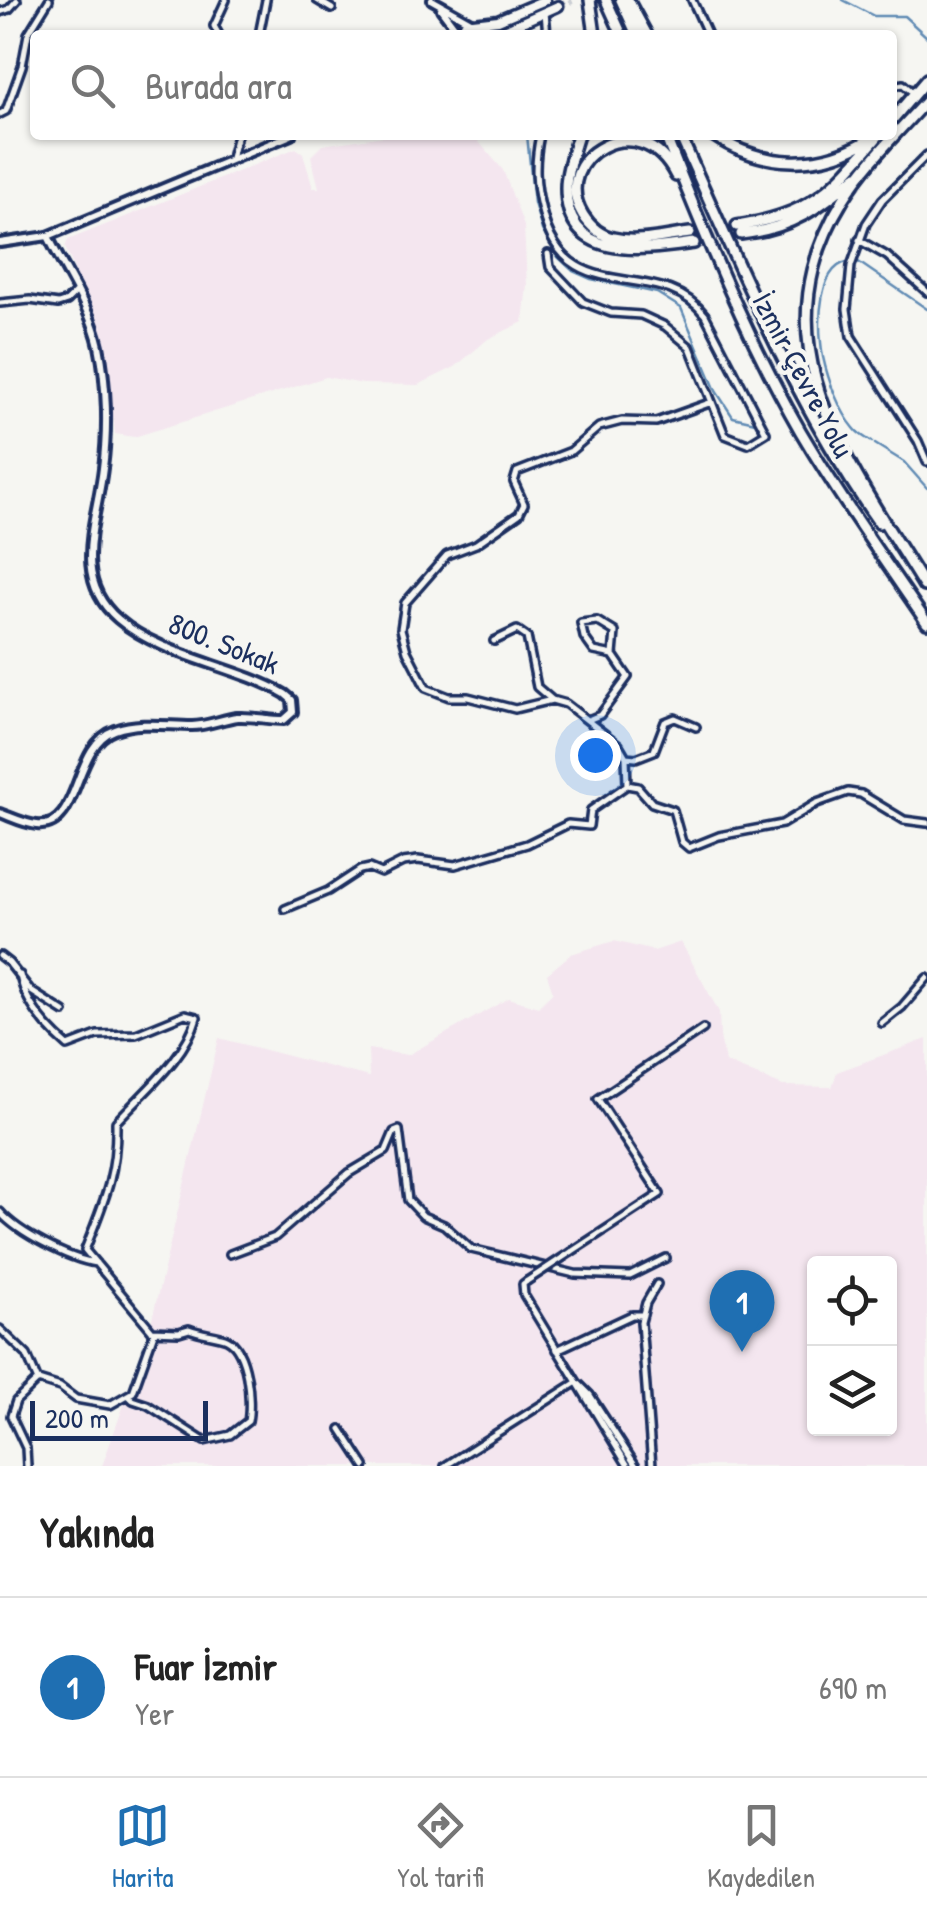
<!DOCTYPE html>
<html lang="tr">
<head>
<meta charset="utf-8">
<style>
	:root { --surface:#fff; --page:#f6f6f6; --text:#222; --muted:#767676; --line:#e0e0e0; --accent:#1f6fb2 }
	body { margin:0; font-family:"Patrick Hand",sans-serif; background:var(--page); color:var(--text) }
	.controls { position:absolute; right:30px; bottom:30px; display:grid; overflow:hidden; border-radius:10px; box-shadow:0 2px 8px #0004 }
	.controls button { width:90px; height:90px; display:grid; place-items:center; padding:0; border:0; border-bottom:2px solid var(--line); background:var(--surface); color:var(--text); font:50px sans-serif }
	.scale { position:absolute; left:30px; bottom:25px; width:178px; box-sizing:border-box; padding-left:10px; border:5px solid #1b2f5e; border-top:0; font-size:28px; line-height:35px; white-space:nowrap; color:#1b2f5e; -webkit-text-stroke:8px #f6f6f2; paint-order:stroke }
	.you { position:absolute; left:595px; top:755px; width:35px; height:35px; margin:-25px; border:8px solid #fff; border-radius:50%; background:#1a73e8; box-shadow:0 0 0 15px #1a73e833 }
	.badge { display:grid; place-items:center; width:65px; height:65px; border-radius:50%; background:var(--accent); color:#fff; font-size:32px; font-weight:700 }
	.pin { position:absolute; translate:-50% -82px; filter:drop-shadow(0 2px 5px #0008) }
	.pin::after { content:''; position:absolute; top:52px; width:35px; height:30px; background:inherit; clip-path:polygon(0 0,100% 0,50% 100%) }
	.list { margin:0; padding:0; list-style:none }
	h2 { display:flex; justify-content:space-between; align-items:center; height:130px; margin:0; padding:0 40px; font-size:42px }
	h2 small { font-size:32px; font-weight:400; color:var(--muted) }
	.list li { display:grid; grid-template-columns:65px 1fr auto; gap:30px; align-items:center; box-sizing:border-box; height:180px; padding:0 40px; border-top:2px solid var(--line) }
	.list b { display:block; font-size:38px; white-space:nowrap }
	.list p { margin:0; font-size:32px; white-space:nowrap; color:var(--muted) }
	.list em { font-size:32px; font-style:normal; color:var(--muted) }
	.icon { flex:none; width:55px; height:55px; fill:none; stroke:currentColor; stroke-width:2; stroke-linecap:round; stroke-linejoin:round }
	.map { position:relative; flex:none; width:927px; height:1466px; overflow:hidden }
	.search { position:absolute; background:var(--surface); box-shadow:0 2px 8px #0004; left:30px; right:30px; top:30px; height:110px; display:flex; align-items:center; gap:25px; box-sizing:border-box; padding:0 35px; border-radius:10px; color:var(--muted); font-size:38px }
	.sheet { height:310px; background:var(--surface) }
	nav { display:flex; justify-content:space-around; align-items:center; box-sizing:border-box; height:140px; border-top:2px solid var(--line); background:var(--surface); font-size:28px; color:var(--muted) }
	nav a { display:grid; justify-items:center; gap:5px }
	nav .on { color:var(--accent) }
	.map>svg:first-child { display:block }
	.built { fill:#f4e6ef; fill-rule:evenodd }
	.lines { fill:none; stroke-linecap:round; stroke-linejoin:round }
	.stream { stroke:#618bb4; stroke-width:2.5 }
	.primary-tunnel { stroke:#caced4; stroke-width:8; stroke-dasharray:8 4; stroke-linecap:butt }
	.motorway-tunnel { stroke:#caced4; stroke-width:9; stroke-dasharray:9 4.5; stroke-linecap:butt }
	.minor-casing { stroke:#1b2f5e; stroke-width:12 }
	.tertiary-casing { stroke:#1b2f5e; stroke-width:14 }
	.secondary-casing { stroke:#1b2f5e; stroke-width:14 }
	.primary-casing { stroke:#1b2f5e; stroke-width:15 }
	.motorway-casing { stroke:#1b2f5e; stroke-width:16 }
	.minor { stroke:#f6f6f2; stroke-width:5 }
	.tertiary { stroke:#f6f6f2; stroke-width:6 }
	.secondary { stroke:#f6f6f2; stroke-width:6 }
	.primary { stroke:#f6f6f2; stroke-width:8 }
	.motorway { stroke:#f6f6f2; stroke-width:9 }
	.minor-bridge-casing { stroke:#1b2f5e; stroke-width:12; stroke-linecap:butt }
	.minor-bridge { stroke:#f6f6f2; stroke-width:5 }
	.labels { text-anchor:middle; stroke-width:9; stroke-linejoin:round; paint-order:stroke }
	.street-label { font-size:30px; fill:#1b2f5e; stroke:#f6f6f2 }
</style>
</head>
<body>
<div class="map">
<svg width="927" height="1466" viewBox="0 0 927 1466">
	<rect width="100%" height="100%" fill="#f6f6f2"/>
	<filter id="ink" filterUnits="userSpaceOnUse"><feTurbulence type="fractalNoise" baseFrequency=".01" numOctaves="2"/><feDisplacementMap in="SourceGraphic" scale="20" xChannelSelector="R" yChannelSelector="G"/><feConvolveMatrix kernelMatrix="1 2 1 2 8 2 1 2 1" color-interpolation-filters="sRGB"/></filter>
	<g filter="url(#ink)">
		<!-- built -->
		<path class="built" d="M392,135H473L503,170L524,226L527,285L523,322L488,339L455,367L418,385L363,384L326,377L134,437L115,434L105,343L65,247L68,240L296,148L303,153L313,188H319L311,156L322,145Z
			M614,941L654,951L681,942L719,1012L720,1036L725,1062L783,1086L832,1087L837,1072L927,1039V1466H102L127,1396L133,1399L219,1038L369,1077L368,1049L408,1055L509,998L538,1007L553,992L547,974L571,954ZM814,1264H890V1428H814Z"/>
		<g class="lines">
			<!-- stream -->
			<path class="stream" d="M843,0L874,16H904L927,37
				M535,29L536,35
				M527,135L534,203L542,230L558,257L573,271L591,279L657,293L681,308L716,391L733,417L755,422
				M872,442C866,438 859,435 854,428C839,410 828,380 823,357C818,328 815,258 857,261L927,309
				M875,444L904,462L927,488"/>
			<!-- primary-tunnel -->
			<path class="primary-tunnel" d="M558,6L572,0"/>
			<!-- motorway-tunnel -->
			<path class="motorway-tunnel" d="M690,233L737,226
				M694,243L741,234"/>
			<defs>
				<path id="minor" d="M317,0L332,9
					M692,0L708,35
					M0,12L9,9L17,0
					M545,12L547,35
					M219,35L214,26L226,0
					M259,35L266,0
					M892,86L903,84L910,90
					M0,114L6,111L22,66L28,34L49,0
					M540,135C534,163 535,183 542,211C566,313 658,254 705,315L766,433L748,444L725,435L690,347L665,326L641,315L611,313L583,302L550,267L548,254
					M927,155L882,200L866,224L851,266L847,309L851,336L918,441L927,462
					M231,158L237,135
					M859,240L887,256L927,292
					M0,303L30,300L58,304L67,301L77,291
					M494,641L517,630L527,637L537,687L552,700
					M588,720L600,715L628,677L613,655L615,632L597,621L581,623L584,637L594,651L613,655
					M626,757L636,758L654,751L665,722L675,718L696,727
					M627,785L638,787L652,803L673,810L682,842L689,848L719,836L782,824L817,803L848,792L861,794L904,820L927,823
					M285,909L328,891L360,870L369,868L381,873L403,862L418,860L455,865L527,844L568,824L589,826L591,810L627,785L626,757L619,745L566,704L552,700L515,709L468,697H449L426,688L407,651L401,629L405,603L447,555L476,544L519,514L524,504L514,482L517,472L571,451L599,427L622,421L656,422L712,402
					M0,956L9,963L31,991L64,1012
					M20,975C25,1003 47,1028 68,1046L97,1035L136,1034L185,1014L197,1017C185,1059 145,1090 116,1122C117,1175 104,1201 85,1250L154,1333L133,1392L110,1405L76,1399L60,1387L38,1380L16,1401L11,1416L26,1448L27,1466
					M882,1023L902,1007L927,978
					M0,1212C18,1233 69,1259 96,1263
					M571,1252L660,1194L598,1099L703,1029
					M230,1254L275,1237L349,1173L386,1151L394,1132L399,1130L408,1200L423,1216L444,1225L471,1249L575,1274L630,1276L666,1258
					M527,1281L523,1284L524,1295L628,1466
					M0,1329L27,1355L38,1381
					M557,1350L632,1315H643
					M579,1384L590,1395L636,1466
					M128,1395L133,1400L148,1405L204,1441L230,1435L248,1421C252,1402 248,1349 227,1339C218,1335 201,1334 189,1329L179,1332L152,1331
					M341,1429L365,1466
					M445,1466L577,1382
					M652,1466L641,1322L646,1303L657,1284"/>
				<path id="tertiary" d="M432,0L471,22
					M441,9L459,33
					M0,243L48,236"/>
				<path id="secondary" d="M0,813C11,817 25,824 37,825C81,830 72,745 115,730C140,721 166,726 192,726C207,726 222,719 237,717C253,716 268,720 284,720L293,712L292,700L285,694C235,665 162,657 118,619C70,578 97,521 103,468C108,430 107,384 99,346C90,306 65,272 48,236L291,135"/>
				<path id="primary" d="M459,35L465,24L498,20L545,0
					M493,35L558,6"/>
				<path id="motorway" d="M590,0L595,35
					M606,0L622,35
					M621,0L637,35
					M628,0L647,35
					M892,120L927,79
					M578,135C573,152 566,171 566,188C566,263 644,250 694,243
					M665,135C705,236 747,338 801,432C840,498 884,560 927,623
					M680,135C740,268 795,403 879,523
					M713,135C762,168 822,171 873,137
					M676,176C640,103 548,158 583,215C590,226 600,235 613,238C637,244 665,236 690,233
					M737,226C812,214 832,190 879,135
					M741,234C790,229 820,208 856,176
					M924,586C850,464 754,345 843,200C866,163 898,132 927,100"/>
			</defs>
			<!-- minor casing -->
			<use href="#minor" class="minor-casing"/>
			<!-- tertiary casing -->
			<use href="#tertiary" class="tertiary-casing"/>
			<!-- secondary casing -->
			<use href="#secondary" class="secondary-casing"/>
			<!-- primary casing -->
			<use href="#primary" class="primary-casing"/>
			<!-- motorway casing -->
			<use href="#motorway" class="motorway-casing"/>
			<!-- minor -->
			<use href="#minor" class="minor"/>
			<!-- tertiary -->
			<use href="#tertiary" class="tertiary"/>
			<!-- secondary -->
			<use href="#secondary" class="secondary"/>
			<!-- primary -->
			<use href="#primary" class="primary"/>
			<!-- motorway -->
			<use href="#motorway" class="motorway"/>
			<defs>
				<path id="minor-bridge" d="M527,1281L571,1252"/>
			</defs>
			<!-- minor-bridge casing -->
			<use href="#minor-bridge" class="minor-bridge-casing"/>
			<!-- minor-bridge -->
			<use href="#minor-bridge" class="minor-bridge"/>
		</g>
	</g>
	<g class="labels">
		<!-- street labels -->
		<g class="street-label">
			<text transform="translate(803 375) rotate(62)" y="10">İzmir Çevre Yolu</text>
			<text transform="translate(224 644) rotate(22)" y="10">800. Sokak</text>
		</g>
	</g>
</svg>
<div class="controls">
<button><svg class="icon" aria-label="locate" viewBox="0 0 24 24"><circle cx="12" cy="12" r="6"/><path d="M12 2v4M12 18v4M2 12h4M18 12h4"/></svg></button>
<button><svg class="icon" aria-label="layers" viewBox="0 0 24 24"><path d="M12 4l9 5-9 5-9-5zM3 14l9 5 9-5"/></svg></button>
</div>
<div class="scale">200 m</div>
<div class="you"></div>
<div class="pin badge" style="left:742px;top:1352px">1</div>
<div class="search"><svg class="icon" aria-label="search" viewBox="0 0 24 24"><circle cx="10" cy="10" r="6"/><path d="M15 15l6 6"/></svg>Burada ara</div>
</div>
<section class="sheet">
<h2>Yakında<small></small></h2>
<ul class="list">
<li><span class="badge">1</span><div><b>Fuar İzmir</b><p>Yer</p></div><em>690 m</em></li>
</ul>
</section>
<nav>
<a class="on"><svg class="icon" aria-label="map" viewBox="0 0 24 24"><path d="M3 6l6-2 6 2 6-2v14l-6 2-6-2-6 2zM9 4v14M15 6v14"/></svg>Harita</a>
<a><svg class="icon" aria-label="directions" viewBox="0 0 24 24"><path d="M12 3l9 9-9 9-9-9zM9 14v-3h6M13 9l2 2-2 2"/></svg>Yol tarifi</a>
<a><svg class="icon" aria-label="saved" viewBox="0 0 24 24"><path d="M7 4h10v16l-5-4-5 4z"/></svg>Kaydedilen</a>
</nav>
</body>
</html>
